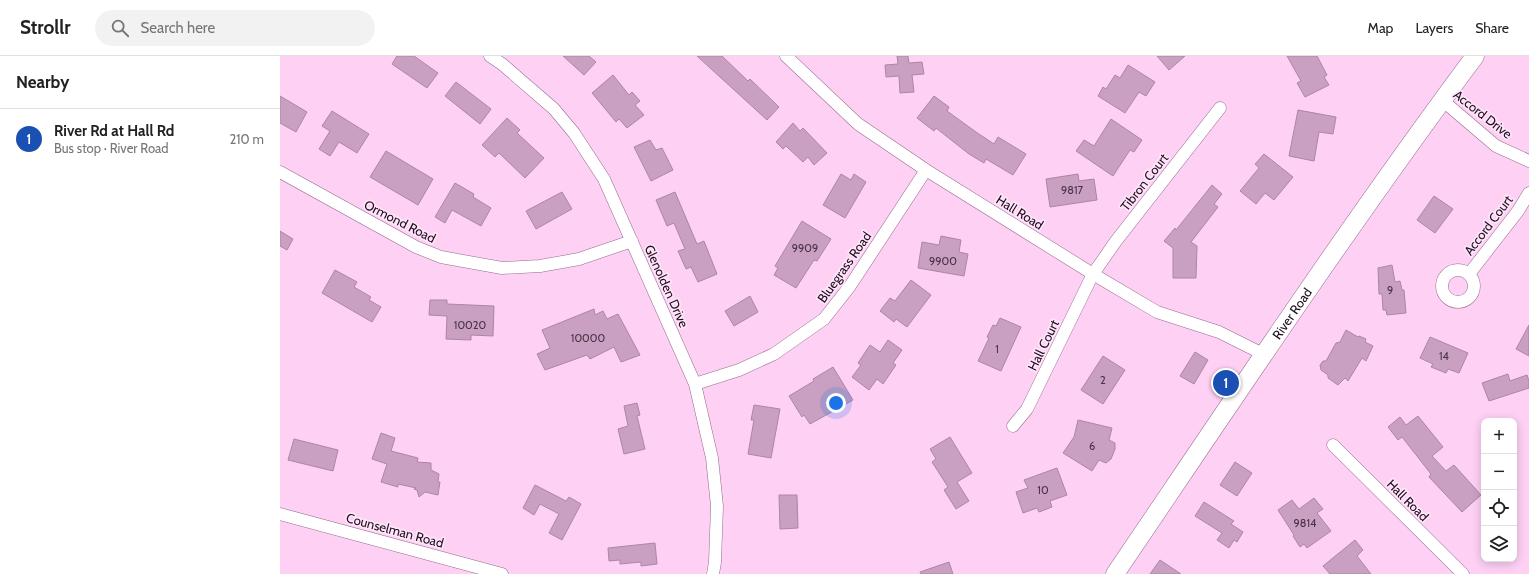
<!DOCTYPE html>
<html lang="en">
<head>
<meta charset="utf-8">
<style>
	:root { --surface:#fff; --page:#f2f2f2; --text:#222; --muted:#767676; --line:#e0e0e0; --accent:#db2777 }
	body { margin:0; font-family:Cabin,sans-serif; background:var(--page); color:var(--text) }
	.controls { position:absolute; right:12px; bottom:12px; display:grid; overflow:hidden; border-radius:8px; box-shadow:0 2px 10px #0003 }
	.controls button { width:36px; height:36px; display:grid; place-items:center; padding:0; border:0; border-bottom:1px solid var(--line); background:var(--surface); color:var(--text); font:20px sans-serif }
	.you { position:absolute; left:556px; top:347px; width:14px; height:14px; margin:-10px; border:3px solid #fff; border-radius:50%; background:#1a73e8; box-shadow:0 0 0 6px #1a73e833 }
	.badge { display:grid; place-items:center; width:26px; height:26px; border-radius:50%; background:var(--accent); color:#fff; font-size:13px; font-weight:700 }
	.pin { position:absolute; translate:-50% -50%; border:2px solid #fff; box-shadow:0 1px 4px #0006 }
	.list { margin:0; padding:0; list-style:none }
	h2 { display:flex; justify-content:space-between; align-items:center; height:52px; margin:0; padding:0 16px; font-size:17px }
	h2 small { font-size:13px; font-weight:400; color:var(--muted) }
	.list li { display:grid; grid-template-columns:26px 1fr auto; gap:12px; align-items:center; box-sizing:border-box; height:60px; padding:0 16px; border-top:1px solid var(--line) }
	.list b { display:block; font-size:15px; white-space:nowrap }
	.list p { margin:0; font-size:13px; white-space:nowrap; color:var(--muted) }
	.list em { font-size:13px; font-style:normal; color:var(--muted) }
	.icon { flex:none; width:22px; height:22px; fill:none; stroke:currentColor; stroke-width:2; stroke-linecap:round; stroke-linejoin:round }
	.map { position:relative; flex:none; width:1249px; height:518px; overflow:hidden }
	header { display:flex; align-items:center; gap:24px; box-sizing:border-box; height:56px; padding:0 20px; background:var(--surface); border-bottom:1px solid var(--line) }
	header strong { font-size:19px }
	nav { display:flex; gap:22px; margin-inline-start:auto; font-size:14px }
	.search { width:280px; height:36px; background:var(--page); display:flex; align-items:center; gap:10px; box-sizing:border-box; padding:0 14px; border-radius:22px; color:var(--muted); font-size:15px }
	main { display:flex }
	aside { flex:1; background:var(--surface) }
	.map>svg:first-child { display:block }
	.building { fill:#caa0c2; stroke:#ae85a6 }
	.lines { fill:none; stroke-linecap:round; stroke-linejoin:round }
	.minor-casing { stroke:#946c8d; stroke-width:13 }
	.primary-casing { stroke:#946c8d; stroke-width:19 }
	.minor { stroke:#fff; stroke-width:12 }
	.primary { stroke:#fff; stroke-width:18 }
	.labels { text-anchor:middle; stroke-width:3.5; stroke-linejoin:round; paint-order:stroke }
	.number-label { font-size:11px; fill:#493346 }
	.street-label { font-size:13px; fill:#1e0f1c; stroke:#ffe4fa }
</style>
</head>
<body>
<header>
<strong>Strollr</strong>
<div class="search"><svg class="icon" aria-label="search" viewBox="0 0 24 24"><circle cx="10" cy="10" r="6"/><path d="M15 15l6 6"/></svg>Search here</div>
<nav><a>Map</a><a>Layers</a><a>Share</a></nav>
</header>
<main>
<aside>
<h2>Nearby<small></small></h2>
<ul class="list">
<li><span class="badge" style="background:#1a4fb4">1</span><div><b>River Rd at Hall Rd</b><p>Bus stop · River Road</p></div><em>210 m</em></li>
</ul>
</aside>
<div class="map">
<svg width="1249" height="518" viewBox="0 0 1249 518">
	<rect width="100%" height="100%" fill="#fdd0f4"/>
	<!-- building -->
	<path class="building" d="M117,0H134L158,17L147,32L112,8Z
		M283,0H309L316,6L304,19Z
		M417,0H442L468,25L470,23L499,51L487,64Z
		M617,0H628L629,7L642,6L644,18L632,19L634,36L620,37L619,20L606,21L605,9L618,8Z
		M877,0H905L889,14Z
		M1007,0H1037L1047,19L1044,21L1049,29L1025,41L1017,27L1021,25Z
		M848,9L875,26L866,40L859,36L845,57L818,40L823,31L826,33L835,19L840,22Z
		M333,19L349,39L352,36L360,45L355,49L364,59L347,72L339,63L336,66L312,37Z
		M176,26L211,53L200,68L165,40Z
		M0,40L27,56L16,76L0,67Z
		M654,40L669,51L667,55L696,76L714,88L718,81L746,98L733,119L706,103L704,107L689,98L656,72L654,75L637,62Z
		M1018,54L1056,61L1053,78L1039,76L1034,105L1009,100Z
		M52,55L89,78L77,97L59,86L50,100L39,93L50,75L42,70Z
		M227,62L240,74L237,77L264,102L245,122L219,97L215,101L202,89Z
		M831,63L862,84L854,96L850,94L833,120L796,95L804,84L814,90Z
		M513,67L520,75L523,72L547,97L534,109L528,101L523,106L506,90L503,93L496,86Z
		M370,84L376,94L382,92L393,114L371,125L354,91Z
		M106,95L153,123L138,149L90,121Z
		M984,98L1013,121L994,144L985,137L976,148L960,135L979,112L975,108Z
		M561,118L571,124L574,118L586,126L565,162L543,149Z
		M798,118L799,125L814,123L817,144L770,151L766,123Z
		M175,127L194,138L193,141L211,152L201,170L172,154L165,167L155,161Z
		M932,129L942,138L934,148L938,151L911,186L917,190L916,222H893V192L884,185L895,172L896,174Z
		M282,136L292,153L256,173L246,155Z
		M395,136L417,188L424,185L437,218L418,226L411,211L406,213L398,195L405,193L394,167L387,170L376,144Z
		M1154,140L1173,153L1155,177L1137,164Z
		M522,165L551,183L537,205L534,204L516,232L494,219L498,212L495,210Z
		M0,175L13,183L7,194L0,190Z
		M661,180L681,184L679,196L688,198L684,220L638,212L642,186L659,189Z
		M1112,209L1115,226L1120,225L1122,234H1124L1126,257L1107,259L1106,254H1103L1102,238H1099L1098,212Z
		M55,214L77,226L74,231L91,241L89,244L101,251L92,266L42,237Z
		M631,224L651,239L627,271L616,263L614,266L600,255L610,242L615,245Z
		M470,240L478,256L454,270L445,255Z
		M150,244H167V248L214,250L213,280L191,279V284L166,283L167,260L149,259Z
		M314,253L315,259L323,255L327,263L338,258L360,299L341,306L334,291L310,303L307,299L265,314L257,298L270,292L262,274Z
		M720,262L741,271L721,315L698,305L709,282L707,281L713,269L716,270Z
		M1249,269V300L1236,293Z
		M1066,274L1078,281L1079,280L1086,283L1085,286L1093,290L1086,305L1082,302L1068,325L1065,322L1058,329L1048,322V319L1041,314L1040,309L1043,305H1046L1056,287L1060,286Z
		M1150,281L1188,297L1179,317L1168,313L1166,317L1151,311L1153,308L1140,302Z
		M608,284L622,294L613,307L616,309L603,328L597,323L589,334L572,321L581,309L578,307L590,289L600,296Z
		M915,296L928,304L914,328L900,320Z
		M823,300L845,314L823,348L801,334Z
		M553,311L573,344L530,368L524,359L522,361L509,340L534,325L533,323Z
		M1228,318L1230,325L1247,319L1249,325V332L1209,345L1202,327Z
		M357,347L360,359L357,360L365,393L344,398L338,373L348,370L344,350Z
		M474,349L500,353L491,402L468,398L474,364H471Z
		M1138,360L1163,391L1152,400L1166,415L1174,409L1201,439L1182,456L1149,421L1151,418L1122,381L1118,384L1108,371L1120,361L1126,369Z
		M798,364L832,372L829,384L835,387V393L831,403L826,407L819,404L812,415L783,397L794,381Z
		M101,377L115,382L111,395L138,402L137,406L151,407V414L159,418L158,426H160L158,439L145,436L139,441L137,434L134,433L136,432L118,428V431L101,426L107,408L92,403Z
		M670,381L692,417L677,426L689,445L676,453L664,434L668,431L652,406L656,403L650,393Z
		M14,383L58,394L53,415L8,404Z
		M955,406L972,417L957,440L940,429Z
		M777,412L787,439L770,445L772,451L759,456L757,452L743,457L736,436L748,432L744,424Z
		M255,429L286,445L289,441L301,448L282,484L269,477L279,458L260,448L254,459L243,452Z
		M499,439H517L518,472L500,473Z
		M1034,442L1043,453L1037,457L1051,475L1027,492L1024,488L1020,491L1013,480L1014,479L998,454L1012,444L1019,453Z
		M924,446L954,465L951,468L963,476L957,486L954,484L949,492L937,484L942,477L915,460Z
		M1075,484L1083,494L1077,500L1091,518H1050L1043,510Z
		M375,487L377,508L361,510V506L340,508V504L329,505L328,492Z
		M880,504L901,518H870Z
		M669,506L673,518H641L640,516Z"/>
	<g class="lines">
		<defs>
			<path id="minor" d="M210,0L222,8L274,53L294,77L324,123L415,328L432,402L437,450L435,506L433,518
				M506,0L578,68L646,114L813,218L877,256L939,276L983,298
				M1162,44L1216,90L1249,105
				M0,116L136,191L161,201L222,212L260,210L299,203L352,185
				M1162 230a16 16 0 1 1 32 0a16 16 0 1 1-32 0Z
				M1189,218L1238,155L1249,137
				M415,328L459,314L494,298L544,263L570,230L646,114
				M733,370L747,353L813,218L836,185L940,52
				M1053,389L1183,518
				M0,458L222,518"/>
			<g id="primary">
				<path id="s1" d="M835,518C953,344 1069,169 1195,0"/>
			</g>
		</defs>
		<!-- minor casing -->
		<use href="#minor" class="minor-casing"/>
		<!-- primary casing -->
		<use href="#primary" class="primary-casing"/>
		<!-- minor -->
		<use href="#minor" class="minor"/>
		<!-- primary -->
		<use href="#primary" class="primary"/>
	</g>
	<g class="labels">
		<!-- number labels -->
		<g class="number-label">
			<text x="792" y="138">9817</text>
			<text x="525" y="196">9909</text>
			<text x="663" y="209">9900</text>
			<text x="1110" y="238">9</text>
			<text x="190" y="273">10020</text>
			<text x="308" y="286">10000</text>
			<text x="717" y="297">1</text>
			<text x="1164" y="304">14</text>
			<text x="823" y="328">2</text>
			<text x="812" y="394">6</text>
			<text x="763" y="438">10</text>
			<text x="1025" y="471">9814</text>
		</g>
		<!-- street labels -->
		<g class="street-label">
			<text transform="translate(1203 58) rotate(38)" y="5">Accord Drive</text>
			<text transform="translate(864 126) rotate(-52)" y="5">Tibron Court</text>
			<text transform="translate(740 156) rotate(32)" y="5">Hall Road</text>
			<text transform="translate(120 165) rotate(27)" y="5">Ormond Road</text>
			<text transform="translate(1208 169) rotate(-53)" y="5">Accord Court</text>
			<text transform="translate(564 211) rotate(-55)" y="5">Bluegrass Road</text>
			<text transform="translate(387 230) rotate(66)" y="5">Glenolden Drive</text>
			<text dy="5" stroke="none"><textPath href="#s1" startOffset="315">River Road</textPath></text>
			<text transform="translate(763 289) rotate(-64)" y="5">Hall Court</text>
			<text transform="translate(1128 444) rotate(45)" y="5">Hall Road</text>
			<text transform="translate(115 474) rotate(15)" y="5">Counselman Road</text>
		</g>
	</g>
</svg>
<div class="controls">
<button>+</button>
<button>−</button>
<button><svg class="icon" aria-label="locate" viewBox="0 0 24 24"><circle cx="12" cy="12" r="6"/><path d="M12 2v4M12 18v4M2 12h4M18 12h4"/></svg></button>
<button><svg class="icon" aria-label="layers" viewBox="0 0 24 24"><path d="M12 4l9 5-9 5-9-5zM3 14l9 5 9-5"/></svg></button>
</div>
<div class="you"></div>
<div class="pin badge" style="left:946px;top:327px;background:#1a4fb4">1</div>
</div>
</main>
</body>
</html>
